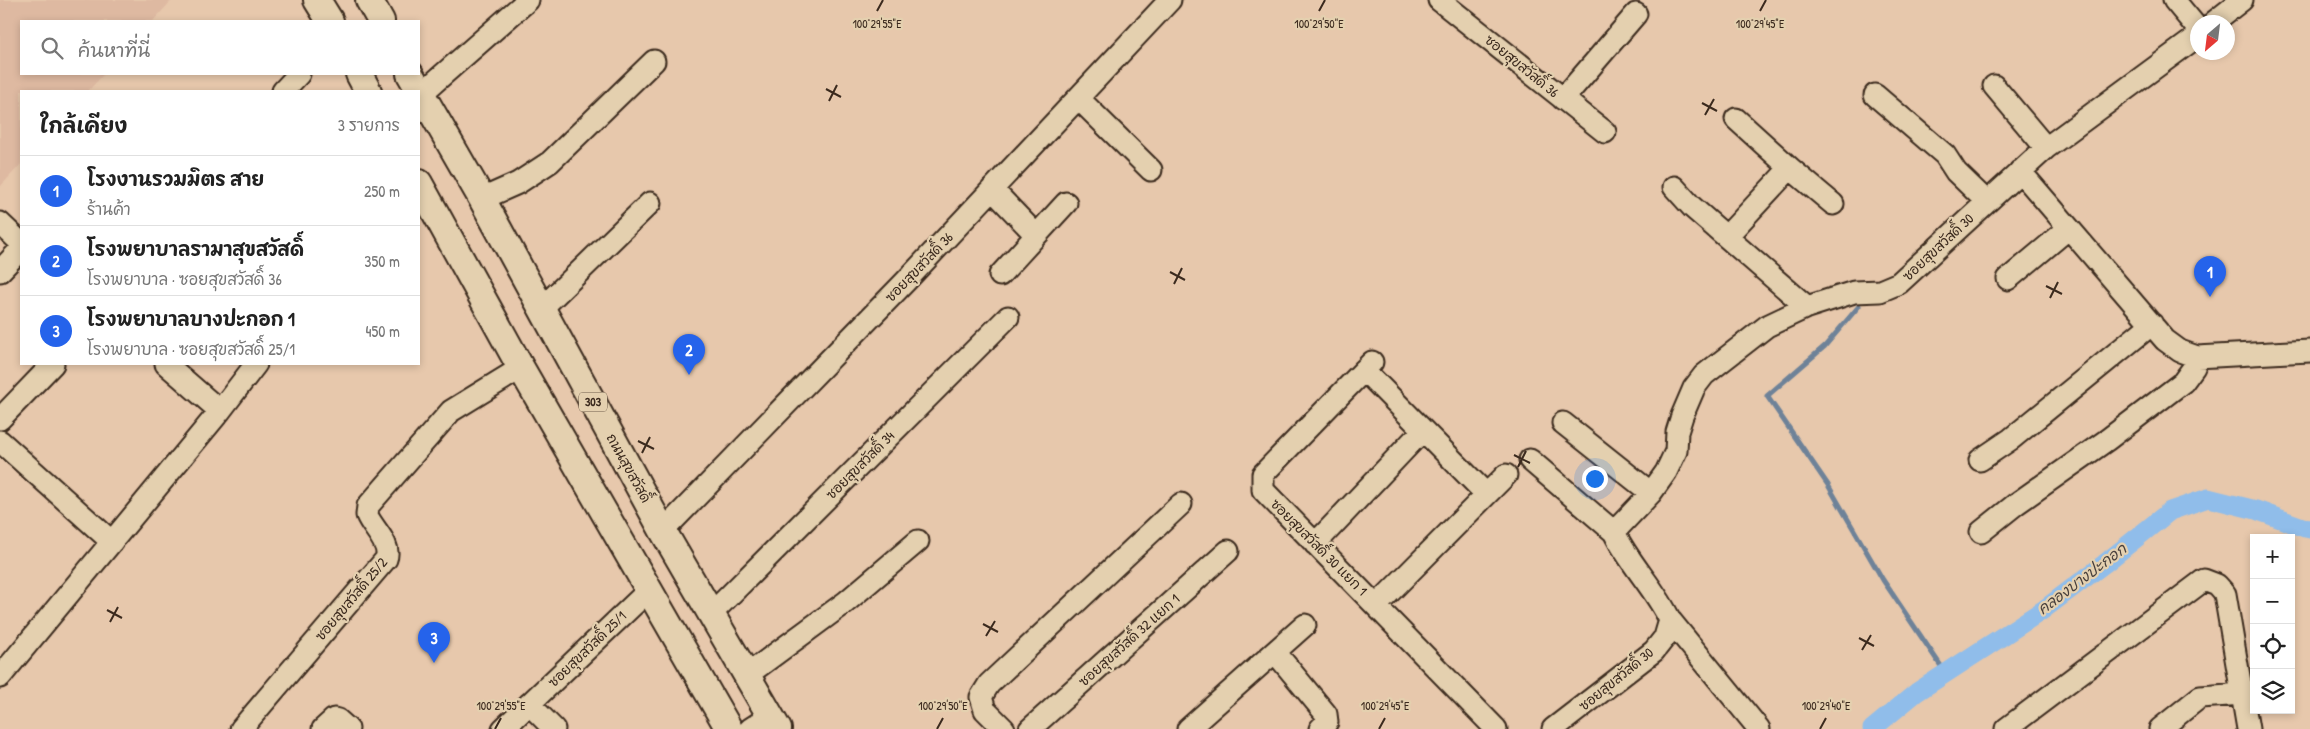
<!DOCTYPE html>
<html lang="th">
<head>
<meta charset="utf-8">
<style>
	:root { --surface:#fff; --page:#f6f6f6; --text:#222; --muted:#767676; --line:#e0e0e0; --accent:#2563eb }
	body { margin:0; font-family:"Patrick Hand","Playpen Sans Thai",sans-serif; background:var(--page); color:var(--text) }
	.controls { position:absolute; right:15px; bottom:15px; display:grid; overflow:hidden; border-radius:0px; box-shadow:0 2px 8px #0003 }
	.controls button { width:45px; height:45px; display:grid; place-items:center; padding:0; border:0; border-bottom:1px solid var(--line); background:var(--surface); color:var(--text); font:25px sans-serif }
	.compass { position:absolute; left:2190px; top:15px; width:45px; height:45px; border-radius:50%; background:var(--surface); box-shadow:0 2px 8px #0003; rotate:208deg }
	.you { position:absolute; left:1594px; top:478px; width:18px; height:18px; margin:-12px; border:4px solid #fff; border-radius:50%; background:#1a73e8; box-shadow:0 0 0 8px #1a73e833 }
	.badge { display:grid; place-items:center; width:32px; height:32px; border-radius:50%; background:var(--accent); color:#fff; font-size:16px; font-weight:700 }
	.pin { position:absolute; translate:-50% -41px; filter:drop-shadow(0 1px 2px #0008) }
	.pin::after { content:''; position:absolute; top:26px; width:18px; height:15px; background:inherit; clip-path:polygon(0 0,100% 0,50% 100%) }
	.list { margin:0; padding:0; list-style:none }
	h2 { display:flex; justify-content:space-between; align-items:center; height:65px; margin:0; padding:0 20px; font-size:21px }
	h2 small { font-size:16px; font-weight:400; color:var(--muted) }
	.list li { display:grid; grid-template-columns:32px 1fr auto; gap:15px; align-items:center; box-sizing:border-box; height:70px; padding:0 20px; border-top:1px solid var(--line) }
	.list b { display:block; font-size:19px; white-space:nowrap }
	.list p { margin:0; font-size:16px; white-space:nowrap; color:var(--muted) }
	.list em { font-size:16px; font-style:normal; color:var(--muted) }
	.icon { flex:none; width:28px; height:28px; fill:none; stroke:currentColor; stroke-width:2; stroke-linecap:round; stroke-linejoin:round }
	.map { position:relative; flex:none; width:2310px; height:729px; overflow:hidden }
	.search { position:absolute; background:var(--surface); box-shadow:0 2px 8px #0003; left:20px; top:20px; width:400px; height:55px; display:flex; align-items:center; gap:12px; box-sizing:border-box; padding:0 18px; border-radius:0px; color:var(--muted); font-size:19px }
	.panel { position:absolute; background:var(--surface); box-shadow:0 2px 8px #0003; left:20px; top:90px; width:400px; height:275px; border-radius:0px }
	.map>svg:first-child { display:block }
	.built { fill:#deb9a1 }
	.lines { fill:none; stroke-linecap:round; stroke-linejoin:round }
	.stream { stroke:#6e8298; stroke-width:5 }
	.canal { stroke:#90bdea; stroke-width:19 }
	.minor-casing { stroke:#3b2a1e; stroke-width:25 }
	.major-casing { stroke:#3b2a1e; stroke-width:30 }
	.minor { stroke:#e4d0af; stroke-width:21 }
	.major { stroke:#e4d0af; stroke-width:26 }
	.ticks { fill:none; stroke:#3b2a1e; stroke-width:2 }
	.labels { text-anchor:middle; stroke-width:4.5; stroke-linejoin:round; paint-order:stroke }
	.shield { fill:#e4d0af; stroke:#6e5c4a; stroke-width:1 }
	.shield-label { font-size:12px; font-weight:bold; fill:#3b2a1e }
	.street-label { font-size:14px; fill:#3b2a1e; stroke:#e4d0af }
	.water-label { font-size:15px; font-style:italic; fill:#48403d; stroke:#e4d0af }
	.ticks-label { font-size:12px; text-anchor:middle; fill:#3b2a1e; stroke:#e4d0af; stroke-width:4.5; stroke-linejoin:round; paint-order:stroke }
</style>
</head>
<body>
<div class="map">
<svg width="2310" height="729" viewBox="0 0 2310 729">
	<rect width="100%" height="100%" fill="#e7c8ac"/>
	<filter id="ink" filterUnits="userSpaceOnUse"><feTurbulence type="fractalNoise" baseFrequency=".02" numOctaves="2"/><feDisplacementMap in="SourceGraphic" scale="10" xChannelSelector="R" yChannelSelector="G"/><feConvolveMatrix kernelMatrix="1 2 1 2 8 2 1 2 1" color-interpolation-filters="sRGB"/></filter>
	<g filter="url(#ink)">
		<!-- built -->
		<path class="built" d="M0,0H172L153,21H21V74H104L88,91H21V164L0,187Z"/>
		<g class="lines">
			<!-- stream -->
			<path class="stream" d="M1859,306L1825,346L1767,396L1828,485L1883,580L1945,672"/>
			<!-- canal -->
			<path class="canal" d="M1872,729L1917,692L2043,610L2104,564L2170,511L2208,498L2256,510L2305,528L2310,529"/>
			<defs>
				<path id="minor" d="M1439,0L1605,132
					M2174,0L2198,29
					M2214,22L2242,0
					M1994,86L2046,148
					M283,91L299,74
					M421,94L528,0
					M1875,95L1945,155L1956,172L1987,202
					M1078,98L1151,170
					M1563,99L1636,14
					M1736,119L1790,168
					M2020,171L2165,340L2180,351L2197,357L2310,351
					M1674,187L1692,207L1807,307
					M992,189L1036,235
					M482,199L518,183L550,162L654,61
					M0,223L21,243
					M1727,236L1790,168L1833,204
					M0,271L21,249
					M1000,275L1066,203
					M2008,279L2069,228
					M542,308L650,203
					M1372,362L1263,474V490L1496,729
					M166,364L220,411
					M1364,370L1486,494
					M0,419L53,364
					M1563,423L1651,493
					M0,441L112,542
					M1530,460L1614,532
					M1980,460L2011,439L2152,324
					M663,531L905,282L1170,0
					M1981,532L2016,504L2107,440L2183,382L2194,367L2197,357
					M1315,544L1423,430
					M1377,605L1506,475
					M712,613L1008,317
					M1670,620L1759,729
					M1275,652L1326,714L1327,722L1320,729
					M747,675L846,602L918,541
					M0,677L220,411L256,364
					M529,704L554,729
					M241,729L386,559C392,544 372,528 367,515L368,506L451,411L521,368
					M323,729L334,719L338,720L348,729
					M503,729L649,590
					M750,729L770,716
					M1004,729L985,710L981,697L989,684L1181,504
					M1030,729L1228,551
					M1188,729L1305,625
					M1553,729L1654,651L1665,637L1670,620C1655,588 1630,565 1614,532L1651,493L1666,472L1676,451L1677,432L1682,416L1694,388L1704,375L1767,326L1807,307L1854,292L1880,291L1899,283L2046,148L2198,36
					M2006,729L2204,580L2217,585L2225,594L2248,729
					M2160,729L2200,697L2243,694"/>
				<path id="major" d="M317,0L330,21
					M369,0L381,21
					M359,74L368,91
					M410,74L482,199L663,531L778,729
					M419,183L521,368L729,729"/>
			</defs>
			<!-- minor casing -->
			<use href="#minor" class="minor-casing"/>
			<!-- major casing -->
			<use href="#major" class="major-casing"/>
			<!-- minor -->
			<use href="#minor" class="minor"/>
			<!-- major -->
			<use href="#major" class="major"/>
		</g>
	</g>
	<!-- ticks -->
	<path class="ticks" d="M877,11L883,0M1319,11L1325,0M1760,11L1766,0M826,89L841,97M829,101L837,85M1702,103L1717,111M1705,115L1714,99M1170,272L1185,280M1174,284L1182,268M2046,286L2062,294M2050,298L2058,282M638,441L654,449M642,453L650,437M1514,455L1530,463M1518,467L1526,451M107,610L122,618M110,622L118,607M983,624L998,632M986,636L995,621M1859,638L1874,646M1862,650L1871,635M495,729L501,718M937,729L943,718M1379,729L1385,718M1820,729L1826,718"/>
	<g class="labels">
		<!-- shield labels -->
		<rect class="shield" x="579" y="392.5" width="28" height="19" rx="4"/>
		<g class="shield-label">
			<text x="593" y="406">303</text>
		</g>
		<!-- street labels -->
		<g class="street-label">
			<text transform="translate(1522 66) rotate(39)" y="5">ซอยสุขสวัสดิ์ 36</text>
			<text transform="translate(1938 247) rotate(-43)" y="5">ซอยสุขสวัสดิ์ 30</text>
			<text transform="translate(919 267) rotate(-46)" y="5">ซอยสุขสวัสดิ์ 36</text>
			<text transform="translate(860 465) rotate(-45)" y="5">ซอยสุขสวัสดิ์ 34</text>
			<text transform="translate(629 468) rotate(61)" y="5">ถนนสุขสวัสดิ์</text>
			<text transform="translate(1319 547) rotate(45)" y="5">ซอยสุขสวัสดิ์ 30 แยก 1</text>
			<text transform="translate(351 599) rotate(-50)" y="5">ซอยสุขสวัสดิ์ 25/2</text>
			<text transform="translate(1129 640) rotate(-42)" y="5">ซอยสุขสวัสดิ์ 32 แยก 1</text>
			<text transform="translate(587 649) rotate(-44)" y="5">ซอยสุขสวัสดิ์ 25/1</text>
			<text transform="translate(1616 679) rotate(-39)" y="5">ซอยสุขสวัสดิ์ 30</text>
		</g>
		<!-- water labels -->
		<g class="water-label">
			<text transform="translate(2082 579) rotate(-37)" y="5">คลองบางปะกอก</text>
		</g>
	</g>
	<g class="ticks-label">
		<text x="877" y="28">100°29'55"E</text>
		<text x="1319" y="28">100°29'50"E</text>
		<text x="1760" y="28">100°29'45"E</text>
		<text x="501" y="710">100°29'55"E</text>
		<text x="943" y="710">100°29'50"E</text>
		<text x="1385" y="710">100°29'45"E</text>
		<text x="1826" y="710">100°29'40"E</text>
	</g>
</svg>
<div class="controls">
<button>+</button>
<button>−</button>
<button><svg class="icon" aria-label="locate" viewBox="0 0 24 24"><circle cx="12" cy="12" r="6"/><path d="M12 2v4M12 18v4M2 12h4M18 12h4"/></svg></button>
<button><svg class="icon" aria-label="layers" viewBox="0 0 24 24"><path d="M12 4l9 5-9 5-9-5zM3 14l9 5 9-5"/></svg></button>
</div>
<svg class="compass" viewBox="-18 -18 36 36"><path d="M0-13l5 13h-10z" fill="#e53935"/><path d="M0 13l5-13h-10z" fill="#767676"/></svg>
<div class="you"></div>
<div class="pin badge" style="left:2210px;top:297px">1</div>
<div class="pin badge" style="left:689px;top:375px">2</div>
<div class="pin badge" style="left:434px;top:663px">3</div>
<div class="search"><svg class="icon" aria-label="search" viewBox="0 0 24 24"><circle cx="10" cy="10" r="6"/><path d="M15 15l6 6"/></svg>ค้นหาที่นี่</div>
<section class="panel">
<h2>ใกล้เคียง<small>3 รายการ</small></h2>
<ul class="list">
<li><span class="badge">1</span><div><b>โรงงานรวมมิตร สาย</b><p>ร้านค้า</p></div><em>250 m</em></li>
<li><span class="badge">2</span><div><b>โรงพยาบาลรามาสุขสวัสดิ์</b><p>โรงพยาบาล · ซอยสุขสวัสดิ์ 36</p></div><em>350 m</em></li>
<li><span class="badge">3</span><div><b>โรงพยาบาลบางปะกอก 1</b><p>โรงพยาบาล · ซอยสุขสวัสดิ์ 25/1</p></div><em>450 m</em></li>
</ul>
</section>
</div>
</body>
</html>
